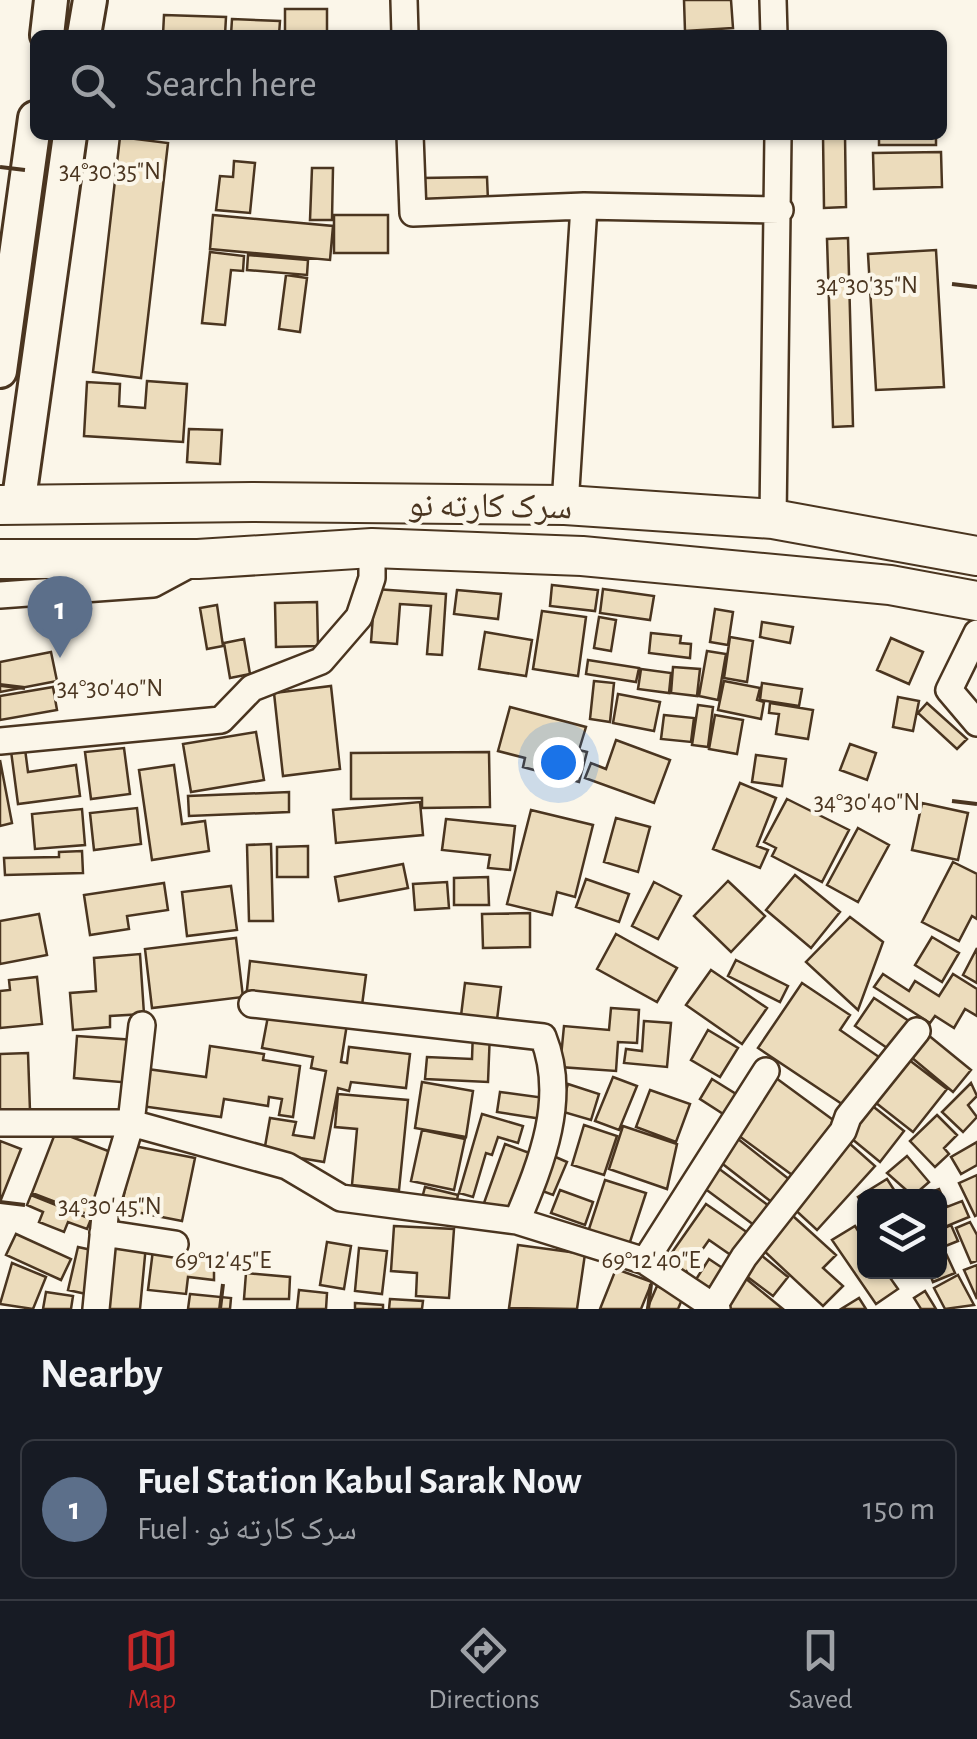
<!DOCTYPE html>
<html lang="en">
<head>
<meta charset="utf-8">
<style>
	:root { --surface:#171b24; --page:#242831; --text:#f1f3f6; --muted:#9ea1a6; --line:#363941; --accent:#c62828 }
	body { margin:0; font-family:"Alegreya Sans","Noto Naskh Arabic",sans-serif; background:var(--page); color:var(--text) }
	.controls { position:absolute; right:30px; bottom:30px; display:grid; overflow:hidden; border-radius:15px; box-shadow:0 2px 8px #0004 }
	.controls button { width:90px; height:90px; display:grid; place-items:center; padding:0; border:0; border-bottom:2px solid var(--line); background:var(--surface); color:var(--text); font:50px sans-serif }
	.you { position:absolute; left:558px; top:762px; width:35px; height:35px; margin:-25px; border:8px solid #fff; border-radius:50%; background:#1a73e8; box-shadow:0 0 0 15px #1a73e833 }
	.badge { display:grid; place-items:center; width:65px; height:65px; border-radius:50%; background:var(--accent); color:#fff; font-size:32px; font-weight:700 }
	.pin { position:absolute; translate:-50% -82px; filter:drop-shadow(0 2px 5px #0008) }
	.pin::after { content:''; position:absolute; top:52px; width:35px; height:30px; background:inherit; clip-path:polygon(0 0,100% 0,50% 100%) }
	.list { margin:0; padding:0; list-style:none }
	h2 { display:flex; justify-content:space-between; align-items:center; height:130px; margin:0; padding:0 40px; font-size:42px }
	h2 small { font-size:32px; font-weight:400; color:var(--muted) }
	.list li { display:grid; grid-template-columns:65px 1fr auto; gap:30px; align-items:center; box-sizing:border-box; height:140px; margin:0 20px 20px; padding:0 20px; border:2px solid var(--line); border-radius:15px }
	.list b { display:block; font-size:38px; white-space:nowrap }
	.list p { margin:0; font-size:32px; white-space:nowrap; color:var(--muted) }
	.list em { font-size:32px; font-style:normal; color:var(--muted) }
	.icon { flex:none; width:55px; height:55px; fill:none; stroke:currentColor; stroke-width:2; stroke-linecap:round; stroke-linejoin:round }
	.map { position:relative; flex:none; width:977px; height:1309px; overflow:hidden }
	.search { position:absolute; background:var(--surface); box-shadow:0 2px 8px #0004; left:30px; right:30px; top:30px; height:110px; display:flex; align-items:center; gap:25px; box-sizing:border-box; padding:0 35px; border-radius:15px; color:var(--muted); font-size:38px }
	.sheet { height:290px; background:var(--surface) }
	nav { display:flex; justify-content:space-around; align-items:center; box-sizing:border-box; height:140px; border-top:2px solid var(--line); background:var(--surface); font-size:28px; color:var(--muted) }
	nav a { display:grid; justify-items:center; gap:5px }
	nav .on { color:var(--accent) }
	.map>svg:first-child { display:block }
	.building { fill:#ecdcbc; stroke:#4a3520; stroke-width:2.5 }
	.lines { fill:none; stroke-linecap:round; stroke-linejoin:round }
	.minor-casing { stroke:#4a3520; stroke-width:30 }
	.major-casing { stroke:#4a3520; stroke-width:38 }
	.highway-casing { stroke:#4a3520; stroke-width:42 }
	.minor { stroke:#fbf6e9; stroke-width:25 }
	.major { stroke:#fbf6e9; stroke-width:32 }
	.highway { stroke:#fbf6e9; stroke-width:38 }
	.ticks { fill:none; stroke:#4a3520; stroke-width:4 }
	.labels { text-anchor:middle; stroke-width:8; stroke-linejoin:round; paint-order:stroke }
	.street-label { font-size:35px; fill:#4a3520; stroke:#fbf6e9 }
	.ticks-label { font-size:25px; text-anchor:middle; fill:#4a3520; stroke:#fbf6e9; stroke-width:8; stroke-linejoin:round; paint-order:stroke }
</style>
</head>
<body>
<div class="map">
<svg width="977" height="1309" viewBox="0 0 977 1309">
	<rect width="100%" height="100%" fill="#fbf6e9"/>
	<!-- building -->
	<path class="building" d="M684,0H731L733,28L685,31Z
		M285,9H327V35H285Z
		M164,15L226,17L225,35H163Z
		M232,19L280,21L279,35H231Z
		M337,32L380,33V35H337Z
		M823,135H845L846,207L824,208Z
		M879,135H936V145H879Z
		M120,137L168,143L141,378L93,372Z
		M941,152L942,187L874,189L873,153Z
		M234,161L255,163L250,213L216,210L220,176L233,177Z
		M312,168H333L332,220H310Z
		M487,177L488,201L422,202L421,178Z
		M213,215L333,226L330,260L210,249Z
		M334,215H388V253H334Z
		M848,238L853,426L833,427L827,239Z
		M936,250L944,387L876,390L868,254Z
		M210,252L244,256L243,271L231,270L225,325L202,323Z
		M248,255L308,260L307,275L247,270Z
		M286,275L307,278L300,332L279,329Z
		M147,381L187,384L183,442L84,436L87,382L120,384L119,406L145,408Z
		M189,429L222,430L220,464L187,462Z
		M552,585L598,590L595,611L550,606Z
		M375,589L446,594L442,655L427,654L431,606L400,604L397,644L371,642Z
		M603,589L654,596L650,620L600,613Z
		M457,590L501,594L498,619L454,614Z
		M317,602L318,646L276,647L275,603Z
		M217,605L223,646L207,649L200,608Z
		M715,609L733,612L728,645L710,642Z
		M542,611L586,617L578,676L533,669Z
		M599,617L616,620L611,651L594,648Z
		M762,622L793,627L790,643L760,637Z
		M485,632L532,640L526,676L479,669Z
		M651,633L681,636L680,643L691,644L690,658L649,653Z
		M730,637L753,641L747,682L724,678Z
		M891,638L923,652L909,684L877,670Z
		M244,639L250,674L230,678L224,643Z
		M707,651L726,654L718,700L699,696Z
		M51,652L57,681L0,692V662Z
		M588,660L639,668L636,682L586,674Z
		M673,667L700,669L697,696L671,693Z
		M641,669L671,673L669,693L638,689Z
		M594,681L614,683L610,722L590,719Z
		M724,681L760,688L757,700L764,702L761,719L718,710Z
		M762,683L802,689L799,706L760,700Z
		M331,686L340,769L283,776L274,693Z
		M53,687L57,710L0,720V696Z
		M618,694L660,702L654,731L613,723Z
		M898,697L919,701L913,731L893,727Z
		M770,703L813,710L808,739L776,734L779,714L769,713Z
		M927,703L967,739L957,749L918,713Z
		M698,705L713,707L708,747L692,745Z
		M510,707L586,727L579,750L587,752L579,782L523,767L525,758L498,751Z
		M664,715L694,718L691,742L661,739Z
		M715,715L743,720L737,754L709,749Z
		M256,732L264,780L191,792L183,744Z
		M616,740L670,760L654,803L585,778L591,763L606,769Z
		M850,744L876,753L867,780L840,770Z
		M124,748L130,794L91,799L85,752Z
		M25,749L28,772L76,765L80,796L18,804L11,751Z
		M489,752L490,807L422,808V798L351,799V753Z
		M756,755L786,759L782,786L752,782Z
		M0,760L12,823L0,826Z
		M174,765L182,824L205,821L209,851L152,860L139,770Z
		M740,783L776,798L757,846L768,850L760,868L713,849Z
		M289,792V812L189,816L188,796Z
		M787,799L849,830L822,882L772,856L776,848L764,842Z
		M420,802L423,835L336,843L333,810Z
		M922,803L968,813L958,860L912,850Z
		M137,808L141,844L94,850L90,813Z
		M82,809L85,845L35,849L32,814Z
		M531,810L593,825L575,897L557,892L552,915L507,904Z
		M616,818L650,827L638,872L604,862Z
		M446,819L515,826L510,870L488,868L490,855L442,850Z
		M858,828L889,845L858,902L827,885Z
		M271,844L273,921H249L247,845Z
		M308,846V877H277V847Z
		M82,851L83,873L5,875L4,858L59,857V852Z
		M953,862L977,874V919L972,916L959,941L922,922Z
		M403,864L408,888L339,901L335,877Z
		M795,875L840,912L811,948L766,910Z
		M488,877L489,905H454V878Z
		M586,879L629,894L619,922L576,907Z
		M728,881L765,916L731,952L694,916Z
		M447,882L449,908L415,910L413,884Z
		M654,882L681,896L658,939L632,926Z
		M164,883L168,910L127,916L129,929L90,935L84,895Z
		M231,886L237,930L187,936L182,892Z
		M530,913V947L483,948L482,914Z
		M39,914L47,955L0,964V921Z
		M850,917L883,942L858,1010L806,962Z
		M616,934L677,968L657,1002L597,969Z
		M932,937L959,953L942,982L915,965Z
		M236,938L243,997L152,1008L145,949Z
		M977,948V983L963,975Z
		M140,954L144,1014L110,1016V1027L73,1030L70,993L96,991L94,958Z
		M736,960L788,986L780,1002L728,976Z
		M250,961L366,975L361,1013L246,999Z
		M711,970L767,1008L742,1044L686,1005Z
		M883,974L909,991L915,981L939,996L953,974L977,989V1016L965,1009L954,1028L935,1016L930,1023L874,987Z
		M37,977L42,1024L0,1028V991L10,990L9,980Z
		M465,983L501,987L496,1028L460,1024Z
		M802,983L850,1015L840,1030L879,1057L845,1106L758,1048Z
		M874,998L912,1023L893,1052L855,1026Z
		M611,1008L639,1010L637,1043L618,1042L616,1071L560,1067L564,1026L609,1030Z
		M269,1011L347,1024L341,1062L347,1063L349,1047L410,1054L406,1088L351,1082L349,1091L338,1088L324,1162L264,1152L270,1118L296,1122L293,1135L314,1138L326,1071L311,1068L313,1057L262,1048Z
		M644,1021L671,1023L667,1067L624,1063L626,1049L642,1051Z
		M708,1030L738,1048L720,1077L691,1060Z
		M922,1030L971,1070L953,1092L905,1052Z
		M473,1031L490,1032L488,1082L425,1079L427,1057L472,1059Z
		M77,1036L135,1040L132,1083L74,1078Z
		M210,1046L264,1054L263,1060L300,1066L293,1117L279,1115L282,1099L269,1097L268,1106L224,1099L221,1117L141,1106L147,1069L206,1077Z
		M28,1053L30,1111H0V1054Z
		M904,1056L947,1089L913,1132L871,1099Z
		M613,1077L637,1086L619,1130L595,1121Z
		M776,1078L840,1125L799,1180L735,1133Z
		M712,1079L744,1099L731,1119L700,1099Z
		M422,1082L473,1091L466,1137L415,1128Z
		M971,1083L977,1096L968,1105L977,1117L963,1132L942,1112Z
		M568,1084L599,1094L591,1120L560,1111Z
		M650,1090L690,1104L676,1142L636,1127Z
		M500,1092L545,1098L542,1119L497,1112Z
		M338,1094L408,1100L399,1190L352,1185L357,1129L335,1127Z
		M870,1104L904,1131L880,1162L846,1134Z
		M482,1114L523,1126L518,1143L498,1137L492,1155L486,1153L473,1197L459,1193Z
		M937,1115L957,1135L944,1148L949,1154L935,1167L910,1141Z
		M584,1125L617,1136L604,1175L572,1165Z
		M623,1126L677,1144L667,1189L609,1169Z
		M422,1130L465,1139L454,1190L411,1181Z
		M56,1131L116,1154L92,1216L32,1193Z
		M733,1135L795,1184L778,1207L715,1158Z
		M0,1141L21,1149L0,1202Z
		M977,1142V1165L961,1174L951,1157Z
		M849,1143L875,1166L817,1230L791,1206Z
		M505,1144L535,1155L514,1214L484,1203Z
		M134,1146L195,1158L182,1221L121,1209Z
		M551,1155L567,1162L553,1195L537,1189Z
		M907,1156L929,1182L913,1196L887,1173Z
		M714,1165L773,1209L758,1228L700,1185Z
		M977,1175V1215L975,1216L959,1183Z
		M887,1179L898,1196H864V1207L858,1197Z
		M605,1180L646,1193L629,1245L588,1232Z
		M425,1187L458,1195L455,1209L421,1202Z
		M939,1189L947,1207L962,1201L969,1217L940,1229V1196H921Z
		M560,1190L593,1202L585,1225L551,1213Z
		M31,1195L91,1219L87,1229L68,1222L64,1232L39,1222L43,1212L27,1205Z
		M706,1204L751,1235L735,1258L709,1240L685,1274L666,1261Z
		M793,1216L836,1255L823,1268L843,1286L823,1306L762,1249Z
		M970,1222L977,1235V1261L971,1263L956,1228Z
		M951,1225L958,1241L943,1247L955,1273L933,1282L929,1272H940V1230Z
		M394,1226L454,1229L449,1298L416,1296L417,1273L391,1271Z
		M855,1226L864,1240V1272H886L898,1289L876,1304L832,1240Z
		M16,1234L71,1259L61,1280L6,1255Z
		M106,1242L146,1245L140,1309H100Z
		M327,1242L351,1246L344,1289L320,1285Z
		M518,1245L585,1254L577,1309L509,1308Z
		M78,1247L96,1251L86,1294L68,1290Z
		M359,1248L387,1251L382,1294L355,1291Z
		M153,1250L214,1260V1280L188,1277L186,1294L148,1290Z
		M761,1255L788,1277L773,1296L745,1275Z
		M709,1259L727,1271L713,1293L695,1281Z
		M12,1263L46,1277L33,1309L0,1304Z
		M977,1265V1299L964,1270Z
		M616,1269L652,1282L641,1309H600Z
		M246,1273L290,1277L289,1299H244Z
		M958,1275L974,1305L945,1309L934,1288Z
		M745,1278L783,1309H730L723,1304Z
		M657,1286L683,1297L678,1309H647Z
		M299,1290L327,1293L326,1309H297Z
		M925,1291L936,1309H921L914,1298Z
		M46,1292L73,1296L71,1309H43Z
		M190,1294L231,1298L230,1309H188Z
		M859,1298L866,1309H841Z
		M390,1299L423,1301L422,1309H389Z
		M355,1303L383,1305V1309H355Z"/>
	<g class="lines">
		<defs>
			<path id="minor" d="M404,0L405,35
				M773,0L774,35
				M410,135L413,213L584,206L565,505
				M584,206L780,210
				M773,519L778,135
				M0,595L153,584L194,562
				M977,633L949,690L977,723
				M0,741L221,720L252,688L321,661L359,617L372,578V548
				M252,1004L543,1037C568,1099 541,1163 517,1221
				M0,1123H131L287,1166L341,1198L517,1221L645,1261L717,1309
				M103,1233L175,1244
				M645,1261L766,1071
				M714,1306L744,1257L843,1131L848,1117L917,1031
				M96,1309L106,1206L131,1123L142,1025"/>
			<path id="major" d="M47,35L51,0
				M84,35L90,0
				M0,371L35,118
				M18,506L70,135"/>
			<path id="highway" d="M0,505L252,502L565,505L773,519L977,556
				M0,559H198L372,548L582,556L890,585L977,601"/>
		</defs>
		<!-- minor casing -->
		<use href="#minor" class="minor-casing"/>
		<!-- major casing -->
		<use href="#major" class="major-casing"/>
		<!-- highway casing -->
		<use href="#highway" class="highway-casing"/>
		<!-- minor -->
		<use href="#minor" class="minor"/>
		<!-- major -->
		<use href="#major" class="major"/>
		<!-- highway -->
		<use href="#highway" class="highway"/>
	</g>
	<!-- ticks -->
	<path class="ticks" d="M0,167L25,170M952,284L977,287M0,685L25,688M952,801L977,804M0,1202L25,1205M220,1309L223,1284M648,1309L651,1284"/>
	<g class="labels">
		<!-- street labels -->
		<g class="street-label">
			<text transform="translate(490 505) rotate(1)" y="12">سرک کارته نو</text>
		</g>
	</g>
	<g class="ticks-label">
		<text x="110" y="179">34°30'35"N</text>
		<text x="867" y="293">34°30'35"N</text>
		<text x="110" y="696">34°30'40"N</text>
		<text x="867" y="810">34°30'40"N</text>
		<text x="110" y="1214">34°30'45"N</text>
		<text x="223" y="1268">69°12'45"E</text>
		<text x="651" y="1268">69°12'40"E</text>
	</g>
</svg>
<div class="controls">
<button><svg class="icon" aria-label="layers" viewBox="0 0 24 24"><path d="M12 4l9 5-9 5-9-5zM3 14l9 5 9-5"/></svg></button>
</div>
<div class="you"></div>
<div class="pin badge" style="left:60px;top:658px;background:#5c6f8a">1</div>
<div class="search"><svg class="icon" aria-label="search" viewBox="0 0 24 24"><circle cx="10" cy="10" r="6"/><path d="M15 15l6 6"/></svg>Search here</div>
</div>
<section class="sheet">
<h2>Nearby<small></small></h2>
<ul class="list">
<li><span class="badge" style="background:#5c6f8a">1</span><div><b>Fuel Station Kabul Sarak Now</b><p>Fuel · سرک کارته نو</p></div><em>150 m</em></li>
</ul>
</section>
<nav>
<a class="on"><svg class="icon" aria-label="map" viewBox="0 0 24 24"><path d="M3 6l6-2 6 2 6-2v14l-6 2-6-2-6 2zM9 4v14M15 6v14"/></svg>Map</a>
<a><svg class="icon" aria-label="directions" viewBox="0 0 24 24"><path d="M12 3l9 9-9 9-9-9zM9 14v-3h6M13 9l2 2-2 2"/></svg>Directions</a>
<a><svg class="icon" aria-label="saved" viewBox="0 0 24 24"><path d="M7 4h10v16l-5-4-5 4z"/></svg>Saved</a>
</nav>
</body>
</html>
